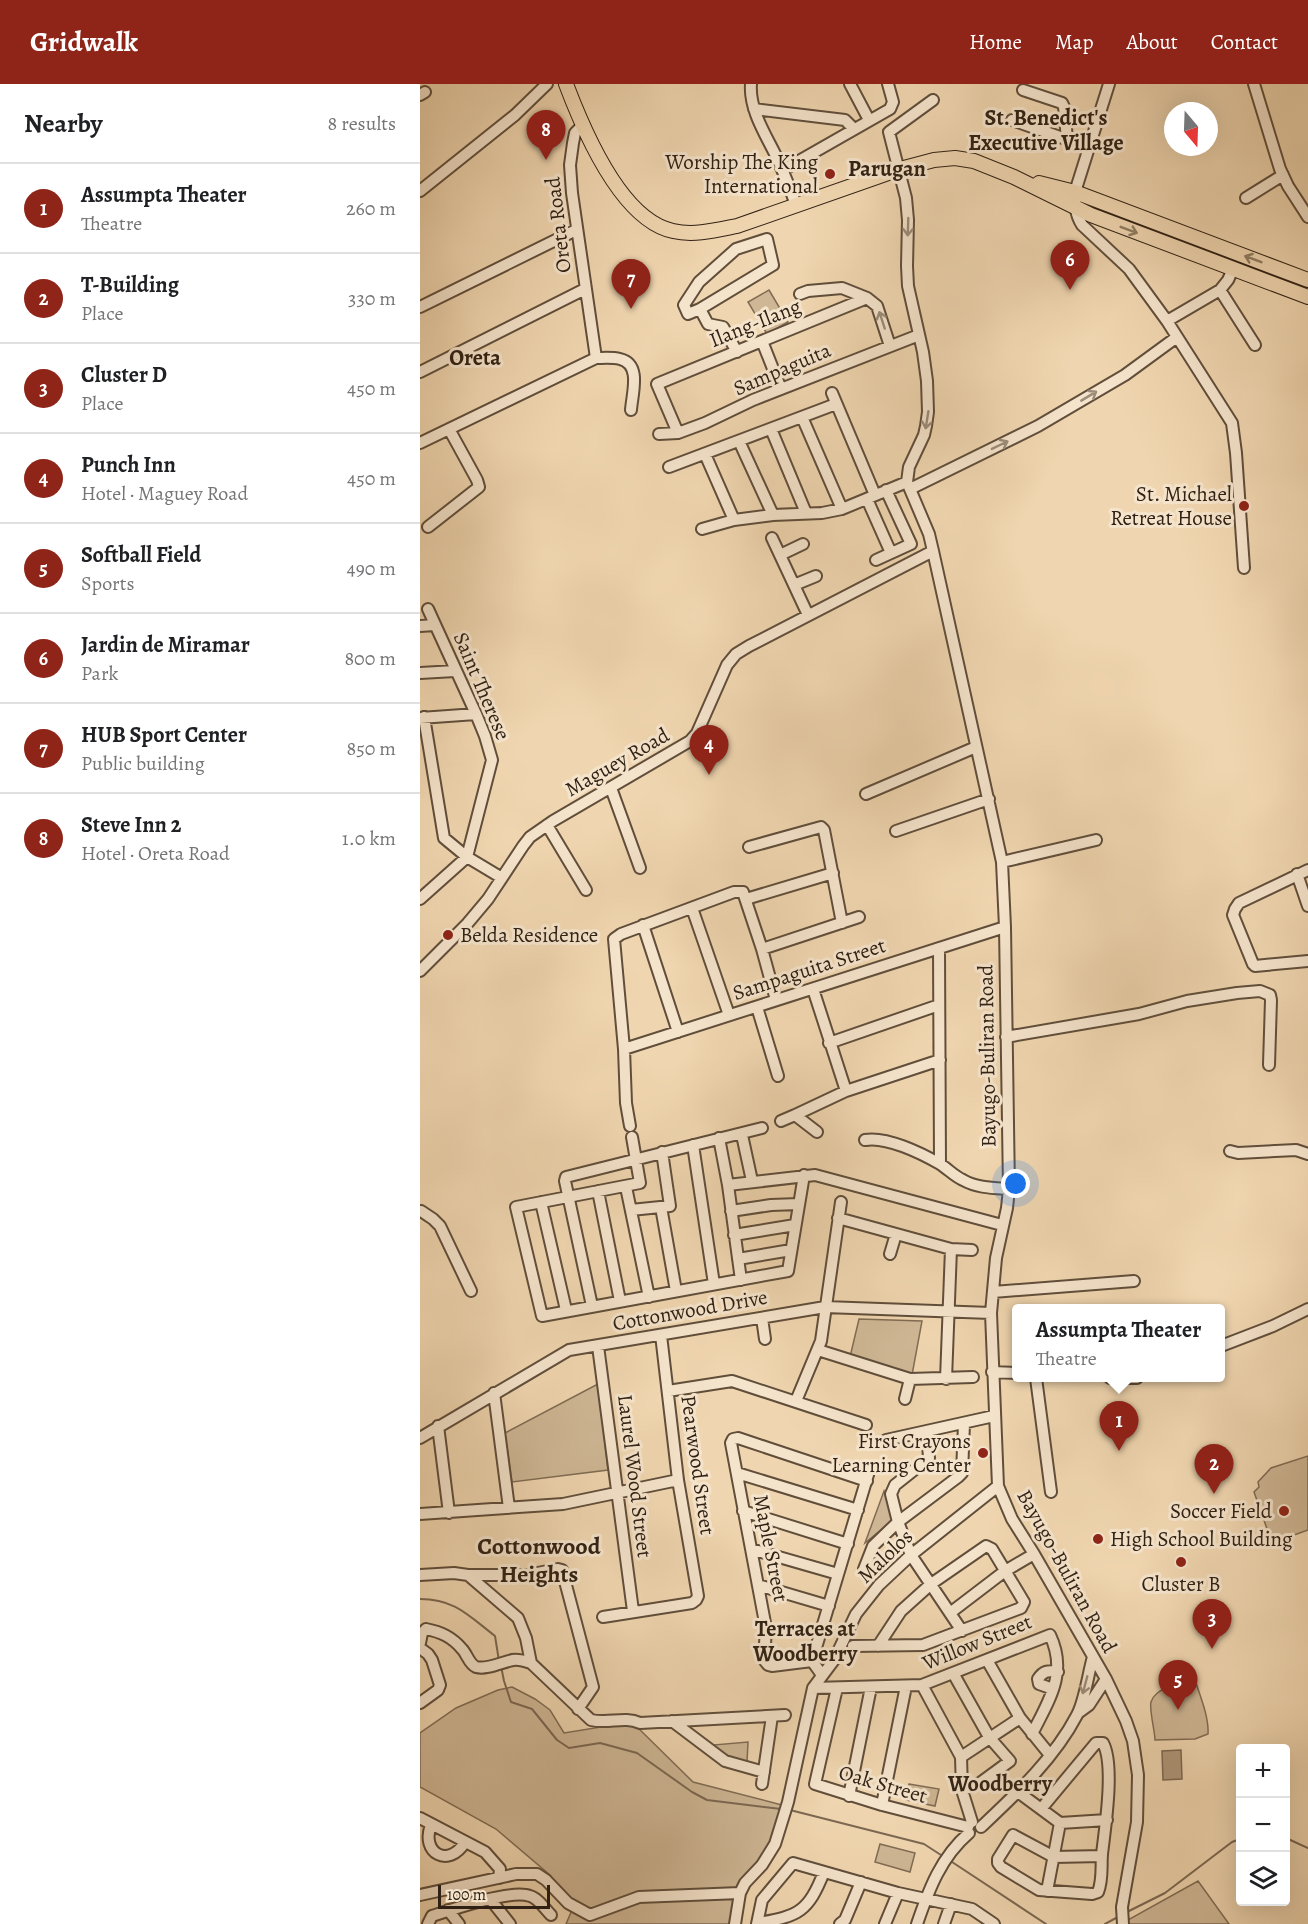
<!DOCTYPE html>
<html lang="en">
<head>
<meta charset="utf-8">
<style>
	:root { --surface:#fff; --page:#f2f2f2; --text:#202124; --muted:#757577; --line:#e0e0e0; --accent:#8f2418 }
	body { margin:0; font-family:Alegreya,serif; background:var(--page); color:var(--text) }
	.controls { position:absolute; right:18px; bottom:18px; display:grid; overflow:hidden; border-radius:6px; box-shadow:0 6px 24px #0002 }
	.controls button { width:54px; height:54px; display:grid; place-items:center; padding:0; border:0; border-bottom:2px solid var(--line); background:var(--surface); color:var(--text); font:30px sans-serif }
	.compass { position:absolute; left:744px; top:18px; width:54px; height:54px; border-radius:50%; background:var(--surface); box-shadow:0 6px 24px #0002; rotate:161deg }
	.scale { position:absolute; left:18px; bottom:15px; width:112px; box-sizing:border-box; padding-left:6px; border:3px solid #302114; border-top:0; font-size:16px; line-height:21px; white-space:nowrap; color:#302114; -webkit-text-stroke:4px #f5e4cc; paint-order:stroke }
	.you { position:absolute; left:596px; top:1100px; width:21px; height:21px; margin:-15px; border:4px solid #fff; border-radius:50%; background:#1a73e8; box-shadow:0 0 0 9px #1a73e833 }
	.badge { display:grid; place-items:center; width:39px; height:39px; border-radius:50%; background:var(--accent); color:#fff; font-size:20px; font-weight:700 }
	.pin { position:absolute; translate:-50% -50px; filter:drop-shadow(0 2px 3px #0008) }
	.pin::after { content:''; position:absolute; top:32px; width:21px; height:18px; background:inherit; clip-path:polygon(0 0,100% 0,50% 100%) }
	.popup { position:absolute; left:592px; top:1220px; width:213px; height:78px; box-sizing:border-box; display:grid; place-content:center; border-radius:6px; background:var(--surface); filter:drop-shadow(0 2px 4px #0005); font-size:20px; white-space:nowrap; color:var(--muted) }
	.popup b { font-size:22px; color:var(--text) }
	.popup::after { content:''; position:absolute; left:50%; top:100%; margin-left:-12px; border:12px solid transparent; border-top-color:var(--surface) }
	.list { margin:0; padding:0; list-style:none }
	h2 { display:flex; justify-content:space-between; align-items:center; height:78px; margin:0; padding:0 24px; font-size:26px }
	h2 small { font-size:20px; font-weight:400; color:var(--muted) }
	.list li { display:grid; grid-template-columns:39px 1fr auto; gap:18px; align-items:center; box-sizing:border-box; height:90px; padding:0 24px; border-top:2px solid var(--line) }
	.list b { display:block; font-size:22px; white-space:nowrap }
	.list p { margin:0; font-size:20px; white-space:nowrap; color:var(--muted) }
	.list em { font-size:20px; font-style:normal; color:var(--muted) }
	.icon { flex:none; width:33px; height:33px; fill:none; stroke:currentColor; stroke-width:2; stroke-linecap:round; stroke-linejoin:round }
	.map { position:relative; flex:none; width:888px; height:1840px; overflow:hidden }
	header { display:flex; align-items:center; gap:36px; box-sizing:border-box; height:84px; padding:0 30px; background:var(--accent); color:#fff }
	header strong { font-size:28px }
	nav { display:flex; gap:33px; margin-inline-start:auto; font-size:21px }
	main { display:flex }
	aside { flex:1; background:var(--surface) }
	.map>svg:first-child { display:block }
	.green { fill:#cfb795; stroke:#806c54; stroke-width:1.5 }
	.water { fill:#af987b; stroke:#7c6852; stroke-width:1.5 }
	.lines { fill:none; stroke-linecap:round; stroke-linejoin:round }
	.stream { stroke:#7c6852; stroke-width:2 }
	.minor-casing { stroke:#604e3b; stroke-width:14 }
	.major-casing { stroke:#302114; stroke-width:16 }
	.minor { stroke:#f5e4cc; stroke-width:10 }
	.major { stroke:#f0d6b0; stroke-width:14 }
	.oneway { stroke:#9c8c79 }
	.oneway2 { stroke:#907c62 }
	.poi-dot { fill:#8f2418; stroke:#f5e4cc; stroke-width:2 }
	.labels { text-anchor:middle; stroke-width:6; stroke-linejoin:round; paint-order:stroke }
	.poi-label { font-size:21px; fill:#302114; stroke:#f5e4cc; text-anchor:end }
	.street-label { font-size:21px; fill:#302114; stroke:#f5e4cc }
	.neighbourhood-label { font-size:22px; font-weight:bold; fill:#302114; stroke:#f5e4cc }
	.quarter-label { font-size:24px; font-weight:bold; fill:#302114; stroke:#f5e4cc }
</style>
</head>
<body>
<header>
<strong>Gridwalk</strong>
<nav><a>Home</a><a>Map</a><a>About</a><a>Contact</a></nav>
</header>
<main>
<aside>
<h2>Nearby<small>8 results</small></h2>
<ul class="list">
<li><span class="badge">1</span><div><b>Assumpta Theater</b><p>Theatre</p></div><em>260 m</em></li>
<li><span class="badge">2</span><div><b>T-Building</b><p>Place</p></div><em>330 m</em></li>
<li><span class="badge">3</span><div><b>Cluster D</b><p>Place</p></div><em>450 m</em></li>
<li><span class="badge">4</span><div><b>Punch Inn</b><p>Hotel · Maguey Road</p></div><em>450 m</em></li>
<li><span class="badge">5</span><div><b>Softball Field</b><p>Sports</p></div><em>490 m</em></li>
<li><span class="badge">6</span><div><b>Jardin de Miramar</b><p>Park</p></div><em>800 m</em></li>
<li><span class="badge">7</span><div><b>HUB Sport Center</b><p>Public building</p></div><em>850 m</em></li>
<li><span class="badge">8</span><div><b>Steve Inn 2</b><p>Hotel · Oreta Road</p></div><em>1.0 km</em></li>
</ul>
</aside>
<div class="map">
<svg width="888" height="1840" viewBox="0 0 888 1840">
	<rect width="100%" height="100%" fill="#f0d6b0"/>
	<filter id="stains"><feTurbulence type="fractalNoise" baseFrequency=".00333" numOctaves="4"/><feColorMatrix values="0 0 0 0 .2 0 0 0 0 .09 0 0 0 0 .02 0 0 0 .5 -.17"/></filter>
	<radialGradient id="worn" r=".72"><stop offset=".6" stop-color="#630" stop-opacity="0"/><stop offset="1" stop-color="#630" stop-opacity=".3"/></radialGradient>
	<!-- green -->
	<path class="green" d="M349,206L368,238L347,250L328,218Z
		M439,1235L502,1237L492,1291L430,1273Z
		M178,1300L188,1386L92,1398L85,1349Z
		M888,1372V1446L852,1459L834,1408L839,1403L838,1398L851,1384Z
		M464,1407L473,1436L445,1459Z
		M772,1598L776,1599C781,1614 789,1634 788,1650L775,1655L735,1656C735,1648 729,1625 731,1618C735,1604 759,1599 772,1598Z
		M92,1603L115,1615L130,1626L144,1649L212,1638L273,1698L362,1721L351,1758L310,1840H146L152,1826L149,1816L130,1791L76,1745L0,1703V1649L36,1624L78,1606Z
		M328,1658L327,1678L312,1675L293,1661Z
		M489,1700L519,1705L515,1722L486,1716Z
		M460,1760L495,1769L490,1788L455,1778Z
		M778,1797L809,1840H707L706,1837Z"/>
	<!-- water -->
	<path class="water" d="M761,1666L762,1695L743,1696L742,1667Z"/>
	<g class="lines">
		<!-- stream -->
		<path class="stream" d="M0,1515C35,1515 49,1532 75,1552L79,1577
			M81,1582L84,1597L91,1618L112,1625L137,1656L149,1664L180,1659L217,1669L272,1708L287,1716L361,1725
			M370,1726L504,1760L524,1773
			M866,1754L888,1764
			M529,1776L626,1840
			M709,1827L745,1809L812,1758L820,1755
			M685,1840L696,1834"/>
		<defs>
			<path id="minor" d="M331,0C329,26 346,51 357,74C364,90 371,105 376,122
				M430,0L449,36
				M689,0L655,108C655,120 655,130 662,141L709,185L747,237L812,339L816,369L824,484
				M834,0L860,85L868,102L888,133
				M603,6L642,19L644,23L647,55
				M0,11L5,8
				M513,16L469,48L486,114L488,136L487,182L488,202L503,268L507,297L508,328L506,342L504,351L489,383L487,398L509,450L513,467L582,778L585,843L589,1105L587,1124L576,1174L571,1229L578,1402L592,1435L614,1470L686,1595L706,1637L713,1657L718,1691L717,1738L702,1823L703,1840
				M334,25L425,36L434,45
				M592,36L668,63
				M163,41L155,49L153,59L150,81L152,109L176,274
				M363,86L470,25L473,18L468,0
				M0,107L95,31L127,0
				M826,114L863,91
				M347,155L353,181L280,225L268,230L264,221L279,198L316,165Z
				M800,206L835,261
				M380,210L388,207L422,204L447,214L457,222L470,262
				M0,223L156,146
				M280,225L288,240L303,243L317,268
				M747,237L800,206L808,196L813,185
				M342,257L361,305
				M0,288L165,205
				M412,309L455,411
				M382,333L422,425
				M351,345L386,429
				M258,349L237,300L447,214
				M239,350L258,349L285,339L333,316L499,251
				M319,357L353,431
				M0,359L176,274C183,274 192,273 200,275C222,280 212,310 211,326
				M285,370L314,436
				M249,383L416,320
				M490,405L618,342L705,291L757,253
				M447,415L471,469
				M8,443L59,403L57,396L29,345
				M282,445L314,436L353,431L402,429L422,425L487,398
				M352,454L388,531
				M360,471L383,460
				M456,476L491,460L466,406
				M374,501L396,492
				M0,542L15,541
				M0,589L35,587
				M4,633L24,754L47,773L82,794
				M0,634L56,630
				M191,704L220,784
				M446,710L556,663
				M127,741L166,806
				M476,747L569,715
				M329,763L401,743L404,746L422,839
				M582,778L676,756
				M888,786L819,819L815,825L813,831L833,880L835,882L888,877
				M877,790L888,822
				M0,815L47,773L72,676L65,652L56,630L8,525
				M326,815L413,789
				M272,824L309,931
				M223,841L258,948
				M519,864L520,1080
				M342,865L439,833
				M0,887L47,840L68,815L103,762L110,753L133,737L270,657L277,649L307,581L316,570L329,562L513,467
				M393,905L426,1007
				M337,923L358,992
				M586,953L719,930L767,917L817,909L840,907L850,911L851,916L849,981
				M409,959L519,921
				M204,965L585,843
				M361,1037L375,1031
				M210,1042L206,1019L204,965L194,855L201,850L314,808H323L342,865L356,916
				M397,1048L375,1031L426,1007L520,976
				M322,1051L332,1097
				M212,1053L220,1099L96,1123L122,1232L368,1187L384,1091
				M299,1054L308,1101L321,1196
				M445,1056C466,1052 501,1069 520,1080C528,1085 534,1092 543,1096C557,1104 573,1104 589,1105
				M273,1061L294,1200
				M810,1067L818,1069L876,1066L888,1070
				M308,1101L395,1091L582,1141
				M206,1103L229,1213
				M178,1107L200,1217
				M121,1118L146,1226
				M241,1123L256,1207
				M211,1126L250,1122L242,1068
				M1,1127L13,1135L20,1142L51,1207
				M311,1127L351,1121L379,1120
				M418,1134L531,1165L552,1166
				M314,1151L375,1141
				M470,1170L476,1150
				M318,1175L371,1166
				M573,1208L714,1197
				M172,1222L145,1097L146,1093L342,1044
				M342,1234L345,1255
				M178,1262L213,1527
				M801,1262L853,1242L888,1225
				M398,1266L490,1295L553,1293
				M572,1288L597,1289
				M616,1294L631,1408
				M690,1294H717
				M526,1295L531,1165
				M248,1307L312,1297L446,1341
				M74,1309L89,1424
				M485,1315L490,1295
				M376,1317L401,1257L421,1118
				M18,1342L29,1429
				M507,1347L509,1374L475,1401L471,1410L478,1438L491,1471L542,1547
				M0,1354L149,1266L405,1223L571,1229
				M466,1356L574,1332
				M317,1389L438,1426
				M323,1427L428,1460
				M0,1430L143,1420L258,1396
				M331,1465L418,1490
				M444,1485L453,1462L478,1438L538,1393L542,1389L544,1340
				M0,1491L34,1489L48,1491L98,1534L106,1554L111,1579L171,1636C189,1640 204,1632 220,1639L365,1631
				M48,1491H107L138,1485L142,1486L173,1603L158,1625
				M338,1501L409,1522
				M530,1529L585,1487L614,1470
				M183,1533L272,1519L276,1516L278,1512L258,1396L241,1251
				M0,1559L2,1549L6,1545C21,1548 32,1553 42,1565C47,1570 49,1580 56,1583C67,1586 82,1578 93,1576C98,1575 105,1577 111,1579
				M433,1562L503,1561L601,1524L604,1518L572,1465L566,1462L511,1500L481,1527L458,1562
				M0,1564L8,1570L12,1576L20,1601L18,1606L0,1619
				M567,1576L600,1634L630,1671
				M392,1577L450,1384
				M533,1589L569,1653L590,1677L560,1699L542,1706
				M402,1591L392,1577L352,1582L348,1581L344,1576L346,1544L311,1359L313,1355L318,1354L447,1397
				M502,1601L541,1673L542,1706L552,1738
				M393,1604L502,1601L630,1551C648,1589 629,1616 612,1650
				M417,1604L395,1700L462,1721L548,1743
				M633,1605L619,1600L618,1595C623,1587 628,1586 638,1588
				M658,1629L669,1621L686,1595
				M252,1637L305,1677L344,1688
				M541,1673L600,1634
				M342,1700L352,1632
				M598,1708L640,1739L687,1736
				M429,1712L451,1603
				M462,1721L486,1602
				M621,1725L676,1659H683C695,1681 685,1744 682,1770C681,1783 683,1796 678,1808L672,1810L619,1806L581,1783L578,1779V1775L593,1751L634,1773L682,1772
				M0,1734L65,1768L80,1785L79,1794
				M11,1741C0,1769 29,1785 45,1758
				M561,1743C596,1710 634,1675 657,1631C665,1616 668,1590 673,1573
				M627,1807L640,1739
				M0,1811L96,1790H117L126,1796L148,1819L170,1831L219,1813L320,1809
				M70,1815L90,1840
				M28,1826L39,1840
				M338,1839C379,1832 388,1828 404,1788
				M8,1840L12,1832C33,1825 91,1805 110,1812C118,1814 125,1825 131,1831
				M315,1840L320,1809L325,1799L342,1781L355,1760L368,1718L393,1604L414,1576L436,1530L459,1501L491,1471L578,1402
				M337,1840L342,1816L373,1779L478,1809L552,1825L574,1840
				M420,1840L425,1836L441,1798
				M465,1840L478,1809
				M497,1840C509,1805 521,1773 549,1749
				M524,1840L531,1820"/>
			<path id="major" d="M146,0C163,45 201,136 253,147C274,152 297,146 317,142L480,85L514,76L535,74L554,77L594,93L671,131L888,213
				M619,99L655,108L888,196"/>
		</defs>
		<!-- minor casing -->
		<use href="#minor" class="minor-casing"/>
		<!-- major casing -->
		<use href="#major" class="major-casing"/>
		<!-- minor -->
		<use href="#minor" class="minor"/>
		<!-- major -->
		<use href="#major" class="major"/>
	</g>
	<!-- one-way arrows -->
	<defs><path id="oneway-shaft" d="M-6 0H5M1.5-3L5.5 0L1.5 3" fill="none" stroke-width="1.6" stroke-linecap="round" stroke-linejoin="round" transform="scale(1.5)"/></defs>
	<g class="oneway">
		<use href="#oneway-shaft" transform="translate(488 143) rotate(92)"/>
		<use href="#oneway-shaft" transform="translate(462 236) rotate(-108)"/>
		<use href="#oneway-shaft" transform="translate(669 312) rotate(-31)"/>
		<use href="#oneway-shaft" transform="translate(507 336) rotate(99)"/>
		<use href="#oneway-shaft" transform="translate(580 361) rotate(-26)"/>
		<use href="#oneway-shaft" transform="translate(665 1601) rotate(105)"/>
	</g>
	<g class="oneway2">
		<use href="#oneway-shaft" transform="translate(709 146) rotate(21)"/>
		<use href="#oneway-shaft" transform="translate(833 175) rotate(-159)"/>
	</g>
	<!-- markers -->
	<g class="poi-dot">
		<circle cx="410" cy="90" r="6"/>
		<circle cx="824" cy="422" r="6"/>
		<circle cx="28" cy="851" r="6"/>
		<circle cx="563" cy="1369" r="6"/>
		<circle cx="864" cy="1427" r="6"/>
		<circle cx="678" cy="1455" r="6"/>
		<circle cx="761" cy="1478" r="6"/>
	</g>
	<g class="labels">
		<!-- poi labels -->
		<g class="poi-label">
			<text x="398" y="85">Worship The King<tspan x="398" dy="24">International</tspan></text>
			<text x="812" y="417">St. Michael<tspan x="812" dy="24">Retreat House</tspan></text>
			<text x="40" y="858" text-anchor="start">Belda Residence</text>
			<text x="551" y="1364">First Crayons<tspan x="551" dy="24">Learning Center</tspan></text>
			<text x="852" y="1434">Soccer Field</text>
			<text x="690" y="1462" text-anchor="start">High School Building</text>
			<text x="761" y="1507" text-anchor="middle">Cluster B</text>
		</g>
		<!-- street labels -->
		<g class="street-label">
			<text transform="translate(138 141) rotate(-97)" y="7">Oreta Road</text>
			<text transform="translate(335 239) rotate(-22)" y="7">Ilang-Ilang</text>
			<text transform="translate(362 285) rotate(-23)" y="7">Sampaguita</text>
			<text transform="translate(62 602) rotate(67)" y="7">Saint Therese</text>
			<text transform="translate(197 678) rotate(-30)" y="7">Maguey Road</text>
			<text transform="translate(389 885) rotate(-18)" y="7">Sampaguita Street</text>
			<text transform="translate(567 972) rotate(-91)" y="7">Bayugo-Buliran Road</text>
			<text transform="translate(270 1226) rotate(-10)" y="7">Cottonwood Drive</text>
			<text transform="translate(278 1381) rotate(82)" y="7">Pearwood Street</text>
			<text transform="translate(215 1392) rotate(83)" y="7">Laurel Wood Street</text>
			<text transform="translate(351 1464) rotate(79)" y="7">Maple Street</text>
			<text transform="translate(465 1472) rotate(-44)" y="7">Malolos</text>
			<text transform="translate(647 1487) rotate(61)" y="7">Bayugo-Buliran Road</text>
			<text transform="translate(557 1558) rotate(-22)" y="7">Willow Street</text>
			<text transform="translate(463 1700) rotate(16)" y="7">Oak Street</text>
		</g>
		<!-- neighbourhood labels -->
		<g class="neighbourhood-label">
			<text x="626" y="41">St. Benedict's<tspan x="626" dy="25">Executive Village</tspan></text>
			<text x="467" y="92">Parugan</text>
			<text x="55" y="281">Oreta</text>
			<text x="385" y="1552">Terraces at<tspan x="385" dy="25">Woodberry</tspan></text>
			<text x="580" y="1707">Woodberry</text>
		</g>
		<!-- quarter labels -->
		<g class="quarter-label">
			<text x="119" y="1470">Cottonwood<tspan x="119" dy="28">Heights</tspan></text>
		</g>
	</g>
	<rect width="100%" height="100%" filter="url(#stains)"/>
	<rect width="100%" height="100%" fill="url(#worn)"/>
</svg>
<div class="controls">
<button>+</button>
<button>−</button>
<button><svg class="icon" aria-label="layers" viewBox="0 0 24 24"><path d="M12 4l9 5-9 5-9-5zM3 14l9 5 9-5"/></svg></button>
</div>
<svg class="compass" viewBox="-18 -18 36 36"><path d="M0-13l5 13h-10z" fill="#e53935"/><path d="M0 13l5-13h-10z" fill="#757577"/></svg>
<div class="scale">100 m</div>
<div class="you"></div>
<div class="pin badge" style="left:699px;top:1367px">1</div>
<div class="popup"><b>Assumpta Theater</b>Theatre</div>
<div class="pin badge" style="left:794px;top:1410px">2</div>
<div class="pin badge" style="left:792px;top:1565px">3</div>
<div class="pin badge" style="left:289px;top:691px">4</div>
<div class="pin badge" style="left:758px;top:1626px">5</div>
<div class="pin badge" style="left:650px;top:206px">6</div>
<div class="pin badge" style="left:211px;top:225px">7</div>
<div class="pin badge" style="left:126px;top:76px">8</div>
</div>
</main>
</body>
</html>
